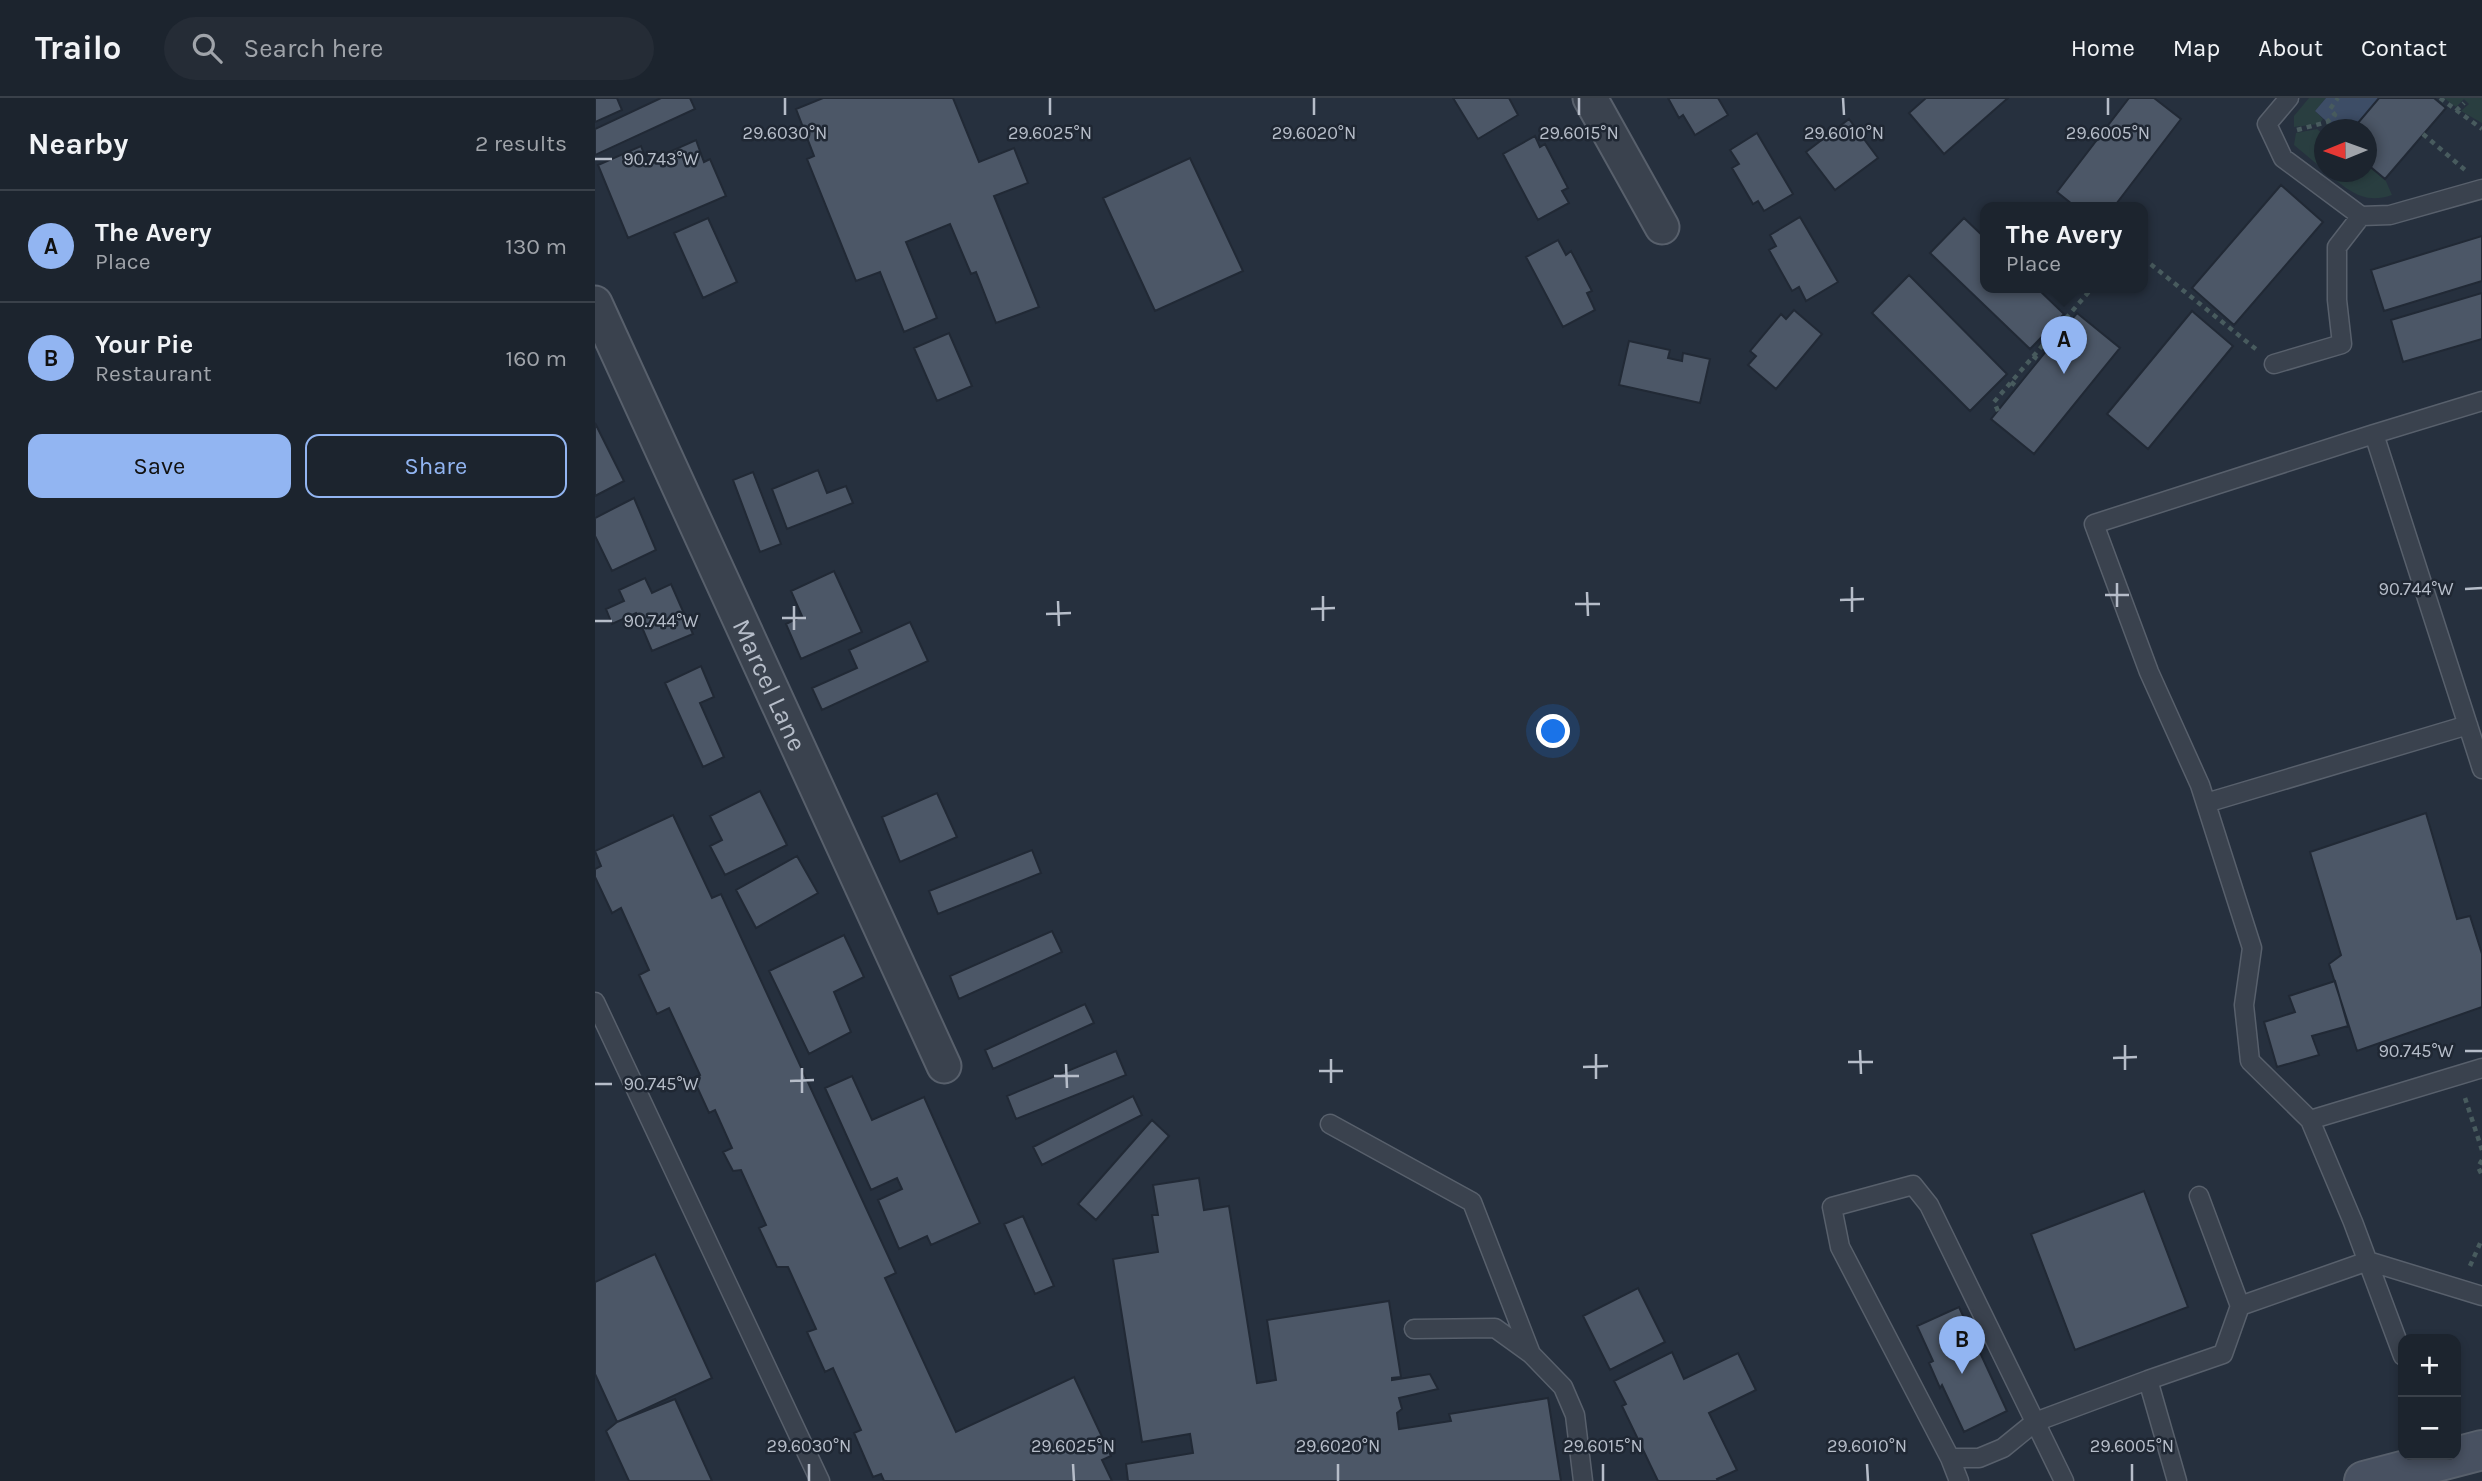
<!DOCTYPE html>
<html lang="en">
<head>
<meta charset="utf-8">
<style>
	:root { --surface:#1c242e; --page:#252c36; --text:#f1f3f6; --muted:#a0a4aa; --line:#3a414a; --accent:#92b5f2 }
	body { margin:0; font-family:Karla,sans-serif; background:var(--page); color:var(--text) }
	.controls { position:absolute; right:21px; bottom:21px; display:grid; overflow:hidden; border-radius:14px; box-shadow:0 4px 10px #0003 }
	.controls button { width:63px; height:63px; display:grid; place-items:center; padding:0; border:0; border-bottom:2px solid var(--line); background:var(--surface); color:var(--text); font:35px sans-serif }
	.compass { position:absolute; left:1719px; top:21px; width:63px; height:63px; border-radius:50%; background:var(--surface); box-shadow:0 4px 10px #0003; rotate:269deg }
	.you { position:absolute; left:959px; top:634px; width:24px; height:24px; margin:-18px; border:5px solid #fff; border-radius:50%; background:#1a73e8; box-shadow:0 0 0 10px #1a73e833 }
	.badge { display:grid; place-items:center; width:46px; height:46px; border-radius:50%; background:var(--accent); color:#111; font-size:23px; font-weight:700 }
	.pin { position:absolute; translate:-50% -58px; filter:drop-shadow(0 2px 4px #0008) }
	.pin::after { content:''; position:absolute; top:37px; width:24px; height:21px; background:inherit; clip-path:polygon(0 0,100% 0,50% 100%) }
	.popup { position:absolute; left:1385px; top:104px; width:168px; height:91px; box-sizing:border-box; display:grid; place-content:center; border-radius:14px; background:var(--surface); filter:drop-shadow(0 2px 5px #0005); font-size:23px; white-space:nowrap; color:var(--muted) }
	.popup b { font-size:26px; color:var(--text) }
	.popup::after { content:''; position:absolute; left:50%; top:100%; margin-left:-14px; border:14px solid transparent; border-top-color:var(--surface) }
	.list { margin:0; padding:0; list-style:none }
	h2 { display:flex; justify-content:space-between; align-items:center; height:91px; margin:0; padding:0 28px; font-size:30px }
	h2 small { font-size:23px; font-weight:400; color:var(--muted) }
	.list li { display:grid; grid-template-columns:46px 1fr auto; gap:21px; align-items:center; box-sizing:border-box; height:112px; padding:0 28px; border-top:2px solid var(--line) }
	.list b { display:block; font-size:26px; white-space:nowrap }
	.list p { margin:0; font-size:23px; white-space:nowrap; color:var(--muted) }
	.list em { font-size:23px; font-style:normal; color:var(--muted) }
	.actions { display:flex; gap:14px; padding:21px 28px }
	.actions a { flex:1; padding:16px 0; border:2px solid var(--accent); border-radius:14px; text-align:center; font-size:24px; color:var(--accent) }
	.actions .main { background:var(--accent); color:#111 }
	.icon { flex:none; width:38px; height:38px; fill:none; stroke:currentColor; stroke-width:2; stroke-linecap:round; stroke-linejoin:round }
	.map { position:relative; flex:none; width:1887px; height:1383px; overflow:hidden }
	header { display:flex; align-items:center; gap:42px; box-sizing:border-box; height:98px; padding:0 35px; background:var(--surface); border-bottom:2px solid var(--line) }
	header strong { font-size:33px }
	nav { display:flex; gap:38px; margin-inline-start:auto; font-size:24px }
	.search { width:490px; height:63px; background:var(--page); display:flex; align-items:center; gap:18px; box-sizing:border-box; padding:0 24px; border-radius:38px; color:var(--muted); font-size:26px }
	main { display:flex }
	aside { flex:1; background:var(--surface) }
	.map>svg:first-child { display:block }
	.green { fill:#293e40 }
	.water { fill:#3d4d66 }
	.building { fill:#4c5767; stroke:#212935; stroke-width:2 }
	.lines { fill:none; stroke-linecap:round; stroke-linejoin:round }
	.service-casing { stroke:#58606c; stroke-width:21 }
	.minor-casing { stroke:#58606c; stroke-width:37 }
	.secondary-casing { stroke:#58606c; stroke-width:42 }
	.path { stroke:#485b5e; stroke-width:4.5; stroke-dasharray:5 5; stroke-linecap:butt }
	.service { stroke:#3a424e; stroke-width:18 }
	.minor { stroke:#3a424e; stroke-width:33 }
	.secondary { stroke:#485161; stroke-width:38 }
	.ticks { fill:none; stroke:#b6bdc9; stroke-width:2.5 }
	.labels { text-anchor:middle; stroke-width:5; stroke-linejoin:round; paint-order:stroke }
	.street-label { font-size:26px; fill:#b6bdc9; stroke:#1f2733 }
	.ticks-label { font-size:18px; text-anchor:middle; fill:#b6bdc9; stroke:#1f2733; stroke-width:5; stroke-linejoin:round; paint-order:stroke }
</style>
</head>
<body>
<header>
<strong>Trailo</strong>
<div class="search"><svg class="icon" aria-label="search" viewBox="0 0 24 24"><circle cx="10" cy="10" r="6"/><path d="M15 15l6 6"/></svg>Search here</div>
<nav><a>Home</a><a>Map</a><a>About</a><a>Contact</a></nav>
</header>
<main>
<aside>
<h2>Nearby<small>2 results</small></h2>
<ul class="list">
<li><span class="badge">A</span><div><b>The Avery</b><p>Place</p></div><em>130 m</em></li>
<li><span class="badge">B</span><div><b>Your Pie</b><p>Restaurant</p></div><em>160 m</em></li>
</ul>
<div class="actions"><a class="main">Save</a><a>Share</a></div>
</aside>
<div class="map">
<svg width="1887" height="1383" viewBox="0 0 1887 1383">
	<rect width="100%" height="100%" fill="#26303e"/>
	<!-- green -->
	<path class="green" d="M1714,0H1731L1720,13L1728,21L1724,26L1699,29V18Z
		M1849,0H1887V25L1866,13L1874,6L1869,1L1861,9Z
		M1722,31L1729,37V72L1699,47L1701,35Z
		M1772,66L1790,81L1797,97C1768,107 1753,92 1731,74H1772Z"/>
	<!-- water -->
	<path class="water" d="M1731,0H1784L1757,31H1740L1720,13Z"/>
	<!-- building -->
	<path class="building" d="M0,0H22L27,12L0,24Z
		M66,0H95L100,11L0,57V31Z
		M228,0H358L384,64L419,50L433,85L399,98L444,209L401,225L381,174L376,176L355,126L311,144L342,220L309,234L285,174L261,183L212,61L219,58L201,11Z
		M858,0H914L923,17L883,41Z
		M1073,0H1123L1133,17L1100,37L1088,17L1084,20Z
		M1331,0H1413L1349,56L1314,15Z
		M1534,0H1559L1586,21L1518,110H1482L1462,94Z
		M1784,0H1839L1851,10L1790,81L1772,66V32H1757Z
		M1254,21L1283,60L1240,92L1211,54Z
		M1162,35L1198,96L1169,113L1163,103L1158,106L1137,70L1144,66L1135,52Z
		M940,38L945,49L950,46L973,90L967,93L974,105L943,122L908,56Z
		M101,42L109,64L115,61L131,98L33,140L3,67L46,48L52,64Z
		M595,60L648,173L560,213L508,100Z
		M1686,87L1728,124L1639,227L1597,190Z
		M1205,119L1243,184L1211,203L1204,189L1197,193L1174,152L1181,148L1175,137Z
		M113,120L142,184L108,200L79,135Z
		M1369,120L1390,140V190H1442L1469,216L1435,251L1335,155Z
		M1887,138V183L1789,213L1776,172Z
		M963,142L971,157L976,153L997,193L992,195L1000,212L968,229L931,159Z
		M1314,177L1412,276L1375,313L1277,215Z
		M1887,195V241L1808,264L1796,222Z
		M1199,212L1227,236L1181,291L1153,267L1161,258L1155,253L1186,216L1191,221Z
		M1597,213L1638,248L1553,351L1512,316Z
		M1482,215L1525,250L1439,356L1396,321Z
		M354,235L377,288L342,303L319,250Z
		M1034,243L1075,252L1073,260L1087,263L1088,255L1115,261L1105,305L1024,287Z
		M0,325L29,383L0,398Z
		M223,372L232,395L251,388L258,405L192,431L177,391Z
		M158,374L186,446L165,454L138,382Z
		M39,400L61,452L17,473L0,438V420Z
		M239,473L267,534L206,561L191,526L207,518L196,493Z
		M50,480L57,495L76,486L98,536L57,553L41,515L17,526L11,511L29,503L24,492Z
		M315,524L333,563L227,612L217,590L262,570L254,552Z
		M106,568L119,599L105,605L129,659L108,669L70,585Z
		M165,693L192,747L130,777L115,748L127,742L115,718Z
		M342,695L362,739L305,764L287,719Z
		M1831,715L1862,821L1875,818L1887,856V909L1762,953L1734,866L1746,857L1715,754Z
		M78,717L117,800L126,796L301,1175L290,1180L361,1334L479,1279L516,1358L507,1362L517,1383H289L286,1376L278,1379L259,1335L266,1332L238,1270L230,1274L212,1234L221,1231L193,1169H182L164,1130L171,1127L146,1072L138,1073L128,1054L137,1050L120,1012L114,1015L98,980L105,977L74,910L62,916L44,877L54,872L26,810L17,815L0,779V771L6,768L0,753Z
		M437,752L446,775L343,816L334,793Z
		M202,758L223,795L161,830L141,792Z
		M457,833L467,854L364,901L355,878Z
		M249,837L269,879L239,894L256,934L214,956L174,873Z
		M1740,883L1753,928L1717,938L1724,957L1682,969L1669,924L1700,914L1694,898Z
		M490,906L499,925L398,971L390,952Z
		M521,953L531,977L421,1021L412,998Z
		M257,978L277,1022L329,999L385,1125L336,1147L332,1138L304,1151L283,1102L307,1091L302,1080L276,1092L230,990Z
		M538,998L547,1017L447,1067L438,1049Z
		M557,1022L574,1038L501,1122L483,1106Z
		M604,1080L609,1112L634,1108L662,1285L681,1282L672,1222L794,1203L806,1279L797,1280V1282L835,1276L843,1291L804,1300L807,1311L802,1315L804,1331L856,1323L854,1316L953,1300L966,1383H533L531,1366L598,1355L595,1336L547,1344L518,1161L563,1154L557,1117H563L558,1087Z
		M1549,1093L1593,1209L1480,1252L1436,1136Z
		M428,1118L459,1188L440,1196L409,1126Z
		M60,1156L117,1280L22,1324L0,1276V1184Z
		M1043,1190L1070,1244L1015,1272L988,1218Z
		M1364,1209L1412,1313L1369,1334L1347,1287L1345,1290L1334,1265L1338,1263L1322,1228Z
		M1077,1254L1089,1281L1143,1255L1161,1292L1114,1315L1142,1372L1122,1381L1123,1383H1063L1027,1308L1031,1306L1019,1283Z
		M80,1301L117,1383H34L11,1333L22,1324Z"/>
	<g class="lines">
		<defs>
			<path id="service" d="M1694,0L1672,26L1688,60L1766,118L1795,117L1887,91
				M1679,266L1747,246L1742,202V149L1766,118
				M1887,303L1779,336L1887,671
				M1779,336L1499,426L1554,574L1605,687L1657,850L1649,907L1655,963L1715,1022L1758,1124L1808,1258
				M1611,705L1873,627
				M0,904L225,1383
				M1715,1022L1887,970
				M735,1026L877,1104L936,1256
				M1645,1208L1773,1163L1887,1198
				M819,1231L900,1230L936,1256L968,1289L980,1317L988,1383
				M1355,1360H1384L1408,1350L1440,1324L1553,1282
				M1364,1383L1355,1360L1245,1149L1237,1109L1318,1087L1334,1107L1469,1383
				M1582,1383L1553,1282L1628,1256L1645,1208L1604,1098"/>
			<g id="minor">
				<path d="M995,0L1067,129"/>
				<path id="s1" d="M0,205L349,968"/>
			</g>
			<path id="secondary" d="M1769,1383L1887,1352"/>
		</defs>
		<!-- service casing -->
		<use href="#service" class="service-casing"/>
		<!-- minor casing -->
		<use href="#minor" class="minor-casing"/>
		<!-- secondary casing -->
		<use href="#secondary" class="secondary-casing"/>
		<!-- path -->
		<path class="path" d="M1845,0L1887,31
			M1861,13L1869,5
			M1702,32L1732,24L1740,17L1735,11L1743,0
			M1828,36L1870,72
			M1548,160L1662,252
			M1438,258L1444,262
			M1416,284L1422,289
			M1403,313L1399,304L1497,190
			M1870,1000L1887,1052
			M1887,1062L1883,1069L1887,1077
			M1875,1168L1887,1141"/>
		<!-- service -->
		<use href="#service" class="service"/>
		<!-- minor -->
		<use href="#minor" class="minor"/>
		<!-- secondary -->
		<use href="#secondary" class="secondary"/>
	</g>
	<!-- ticks -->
	<path class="ticks" d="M190,0V17M455,0V17M719,0V17M984,0V17M1248,0L1249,17M1513,0V17M0,61H17M1522,485V509M1257,489V514M1870,491L1887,490M992,494L993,518M1510,497H1534M728,498V523M1245,502L1269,501M463,503L464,528M980,506H1005M199,508V532M716,511L740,510M451,516L476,515M187,520H211M0,523H17M1530,947V972M1265,952L1266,976M1870,953H1887M1001,956V981M1518,960L1542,959M736,961V985M1253,964H1278M471,966L472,990M988,969L1013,968M207,970V995M724,973H748M459,978H484M195,983L219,982M0,986H17M214,1366V1383M478,1366L479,1383M743,1366V1383M1008,1366V1383M1272,1366L1273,1383M1537,1366V1383"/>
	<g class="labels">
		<!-- street labels -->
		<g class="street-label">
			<text dy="9" stroke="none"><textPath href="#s1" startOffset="420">Marcel Lane</textPath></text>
		</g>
	</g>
	<g class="ticks-label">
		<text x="190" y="41">29.6030°N</text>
		<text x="455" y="41">29.6025°N</text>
		<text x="719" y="41">29.6020°N</text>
		<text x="984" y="41">29.6015°N</text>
		<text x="1249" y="41">29.6010°N</text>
		<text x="1513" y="41">29.6005°N</text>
		<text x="66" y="67">90.743°W</text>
		<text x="1821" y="497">90.744°W</text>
		<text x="66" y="529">90.744°W</text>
		<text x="1821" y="959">90.745°W</text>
		<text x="66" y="992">90.745°W</text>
		<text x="214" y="1354">29.6030°N</text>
		<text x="478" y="1354">29.6025°N</text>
		<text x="743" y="1354">29.6020°N</text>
		<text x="1008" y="1354">29.6015°N</text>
		<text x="1272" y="1354">29.6010°N</text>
		<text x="1537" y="1354">29.6005°N</text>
	</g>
</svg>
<div class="controls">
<button>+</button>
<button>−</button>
</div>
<svg class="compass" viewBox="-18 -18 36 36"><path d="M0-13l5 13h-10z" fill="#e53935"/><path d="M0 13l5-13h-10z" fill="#a0a4aa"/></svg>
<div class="you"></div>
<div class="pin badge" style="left:1469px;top:276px">A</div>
<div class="popup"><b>The Avery</b>Place</div>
<div class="pin badge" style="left:1367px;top:1276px">B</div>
</div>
</main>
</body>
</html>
